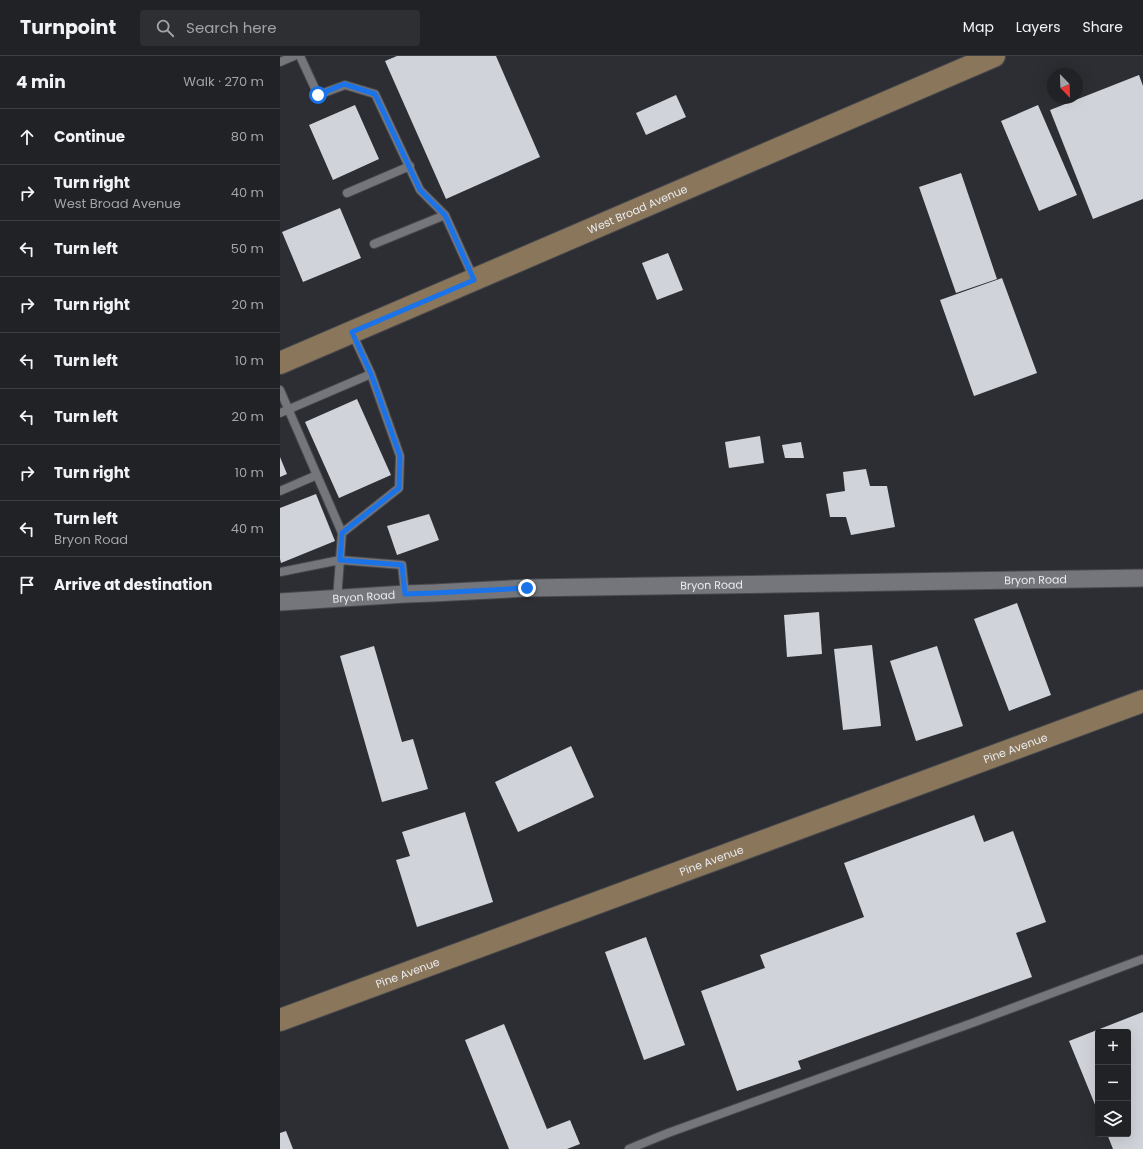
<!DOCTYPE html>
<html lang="en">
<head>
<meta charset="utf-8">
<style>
	:root { --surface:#212226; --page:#2d2f32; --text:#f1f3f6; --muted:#a2a4a7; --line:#3e3f43 }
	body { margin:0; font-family:Poppins,sans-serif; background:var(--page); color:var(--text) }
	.controls { position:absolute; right:12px; bottom:12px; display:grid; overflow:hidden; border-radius:4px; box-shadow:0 4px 16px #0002 }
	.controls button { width:36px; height:36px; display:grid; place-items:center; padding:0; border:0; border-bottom:1px solid var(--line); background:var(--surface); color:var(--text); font:20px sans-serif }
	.compass { position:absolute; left:767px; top:12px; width:36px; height:36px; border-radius:50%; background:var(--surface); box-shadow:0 4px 16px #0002; rotate:157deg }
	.stop { position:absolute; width:12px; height:12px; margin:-9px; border:3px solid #1a73e8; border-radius:50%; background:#fff }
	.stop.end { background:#1a73e8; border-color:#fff; box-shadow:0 1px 4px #0008 }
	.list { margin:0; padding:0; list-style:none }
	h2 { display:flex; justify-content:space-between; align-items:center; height:52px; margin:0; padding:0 16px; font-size:17px }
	h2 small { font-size:13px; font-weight:400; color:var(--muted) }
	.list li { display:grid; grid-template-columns:26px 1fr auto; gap:12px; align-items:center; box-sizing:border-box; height:56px; padding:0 16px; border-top:1px solid var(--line) }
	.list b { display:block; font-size:15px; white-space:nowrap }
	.list p { margin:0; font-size:13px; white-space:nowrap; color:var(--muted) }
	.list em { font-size:13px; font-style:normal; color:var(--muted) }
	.icon { flex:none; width:22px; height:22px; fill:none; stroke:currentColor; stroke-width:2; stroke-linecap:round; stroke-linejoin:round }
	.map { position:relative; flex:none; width:863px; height:1093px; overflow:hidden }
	header { display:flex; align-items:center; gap:24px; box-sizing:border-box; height:56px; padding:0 20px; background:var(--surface); border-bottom:1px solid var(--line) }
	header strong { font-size:19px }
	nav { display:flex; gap:22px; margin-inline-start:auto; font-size:14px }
	.search { width:280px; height:36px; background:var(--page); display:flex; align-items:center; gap:10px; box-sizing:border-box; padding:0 14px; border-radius:4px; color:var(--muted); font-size:15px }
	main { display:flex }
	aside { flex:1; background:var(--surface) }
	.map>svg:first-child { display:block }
	.building { fill:#d1d3da }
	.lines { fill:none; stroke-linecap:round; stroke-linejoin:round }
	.lane-casing { stroke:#48494e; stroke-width:10 }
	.street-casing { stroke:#48494e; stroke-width:19 }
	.secondary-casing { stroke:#48494e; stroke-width:24 }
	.lane { stroke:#74767c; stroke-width:8 }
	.street { stroke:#74767c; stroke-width:17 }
	.secondary { stroke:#89765b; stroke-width:22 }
	.route { stroke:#1a73e8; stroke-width:5 }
	.labels { text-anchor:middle; stroke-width:4; stroke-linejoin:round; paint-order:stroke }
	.street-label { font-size:11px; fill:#eaebef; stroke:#2c2e33 }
</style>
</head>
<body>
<header>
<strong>Turnpoint</strong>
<div class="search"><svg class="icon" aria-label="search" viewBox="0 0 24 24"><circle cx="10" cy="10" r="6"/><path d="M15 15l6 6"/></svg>Search here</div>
<nav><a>Map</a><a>Layers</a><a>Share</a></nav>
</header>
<main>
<aside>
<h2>4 min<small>Walk · 270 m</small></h2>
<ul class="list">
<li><svg class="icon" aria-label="ahead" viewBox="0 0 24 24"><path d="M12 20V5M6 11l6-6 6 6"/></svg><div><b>Continue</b></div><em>80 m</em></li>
<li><svg class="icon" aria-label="right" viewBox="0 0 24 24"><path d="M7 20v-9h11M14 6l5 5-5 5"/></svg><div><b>Turn right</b><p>West Broad Avenue</p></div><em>40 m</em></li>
<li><svg class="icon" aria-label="left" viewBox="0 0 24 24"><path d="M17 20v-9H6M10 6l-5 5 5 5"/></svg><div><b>Turn left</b></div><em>50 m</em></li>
<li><svg class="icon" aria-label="right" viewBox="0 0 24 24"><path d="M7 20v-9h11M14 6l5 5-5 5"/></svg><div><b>Turn right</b></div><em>20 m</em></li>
<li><svg class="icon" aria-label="left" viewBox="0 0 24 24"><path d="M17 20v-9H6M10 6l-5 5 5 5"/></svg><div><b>Turn left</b></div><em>10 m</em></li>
<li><svg class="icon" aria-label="left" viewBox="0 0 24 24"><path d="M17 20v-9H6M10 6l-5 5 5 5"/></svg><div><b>Turn left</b></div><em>20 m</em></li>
<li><svg class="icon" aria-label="right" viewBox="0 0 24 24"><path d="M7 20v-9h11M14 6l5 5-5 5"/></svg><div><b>Turn right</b></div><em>10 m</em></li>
<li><svg class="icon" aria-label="left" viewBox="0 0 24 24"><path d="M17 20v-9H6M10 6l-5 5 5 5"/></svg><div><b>Turn left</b><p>Bryon Road</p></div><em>40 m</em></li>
<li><svg class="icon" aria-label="arrive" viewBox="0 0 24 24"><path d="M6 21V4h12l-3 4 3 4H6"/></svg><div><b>Arrive at destination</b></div></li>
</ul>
</aside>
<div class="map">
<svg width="863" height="1093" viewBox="0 0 863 1093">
	<rect width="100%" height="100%" fill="#2c2e33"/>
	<!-- building -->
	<path class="building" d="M117,0H216L260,101L166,143L105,5Z
		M859,19L863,30V143L813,163L770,54Z
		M396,39L406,61L366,79L356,57Z
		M75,49L99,103L53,124L29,69Z
		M758,49L797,139L759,155L721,65Z
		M681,117L717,223L676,237L639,131Z
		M60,152L81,202L23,226L2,176Z
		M388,197L403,234L377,244L362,207Z
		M722,222L757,317L694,340L660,244Z
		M77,343L111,419L59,442L25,366Z
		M480,380L484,407L449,412L445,386Z
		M521,386L524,402H505L502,389Z
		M0,401L7,418L0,421Z
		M586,413L590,430H607L615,471L571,479L566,461H550L546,438L565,435L563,416Z
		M36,438L55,485L1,507L0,503V452Z
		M149,458L159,484L117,499L107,470Z
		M737,547L771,639L729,655L694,563Z
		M539,556L542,598L507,601L504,559Z
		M592,589L601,670L563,674L554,593Z
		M94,590L122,686L133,683L148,733L102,746L60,600Z
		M657,590L683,670L636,685L610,605Z
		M291,690L314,741L238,776L215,726Z
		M185,756L213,846L137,871L116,804L130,800L122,776Z
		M694,759L704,786L733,775L766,866L736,877L752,921L518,1005L521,1013L457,1035L421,935L485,912L480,899L584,861L564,807Z
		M366,881L405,989L364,1004L325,896Z
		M863,956V1093H833L827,1078H848V976H818V1056L789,985Z
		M224,968L267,1073L290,1064L300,1088L287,1093H229L185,984Z
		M6,1075L13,1093H0V1077Z"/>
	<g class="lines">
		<defs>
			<path id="lane" d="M20,0L38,39L65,29L95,38L140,134L165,159L194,223
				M0,6L14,0
				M67,137L130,110
				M94,188L165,159
				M0,334L62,477L57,543
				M0,357L91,318
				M0,435L37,419
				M62,477L119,432L120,400L91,318L72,277
				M0,516L60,504L122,509L125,538
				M349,1093L388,1077L695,966L863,903"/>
			<g id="street">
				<path id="s1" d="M0,546L125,538L153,537L247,532L863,522"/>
			</g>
			<g id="secondary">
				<path id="s2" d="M0,307L714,0"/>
				<path id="s3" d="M0,964L863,645"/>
			</g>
		</defs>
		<!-- lane casing -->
		<use href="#lane" class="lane-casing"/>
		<!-- street casing -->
		<use href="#street" class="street-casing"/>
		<!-- secondary casing -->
		<use href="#secondary" class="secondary-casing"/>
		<!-- lane -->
		<use href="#lane" class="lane"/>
		<!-- street -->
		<use href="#street" class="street"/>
		<!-- secondary -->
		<use href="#secondary" class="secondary"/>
	</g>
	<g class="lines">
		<!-- route -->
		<path class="route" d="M38,39L64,28L95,38L140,134L165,159L194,224L72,276L91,318L120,400L119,432L62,477L60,504L122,509L125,538L153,537L247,532"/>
	</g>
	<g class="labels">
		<!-- street labels -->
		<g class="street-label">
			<text dy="4" stroke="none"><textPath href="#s2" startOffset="389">West Broad Avenue</textPath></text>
			<text dy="4" stroke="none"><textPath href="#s1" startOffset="756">Bryon Road</textPath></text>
			<text dy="4" stroke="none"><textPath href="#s1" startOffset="432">Bryon Road</textPath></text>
			<text dy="4" stroke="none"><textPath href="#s1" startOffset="84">Bryon Road</textPath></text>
			<text dy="4" stroke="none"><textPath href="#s3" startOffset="784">Pine Avenue</textPath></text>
			<text dy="4" stroke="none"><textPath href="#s3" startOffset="460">Pine Avenue</textPath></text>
			<text dy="4" stroke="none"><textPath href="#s3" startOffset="136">Pine Avenue</textPath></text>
		</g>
	</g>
</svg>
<div class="controls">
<button>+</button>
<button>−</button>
<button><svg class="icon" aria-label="layers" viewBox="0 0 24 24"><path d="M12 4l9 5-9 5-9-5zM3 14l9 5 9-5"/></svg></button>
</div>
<svg class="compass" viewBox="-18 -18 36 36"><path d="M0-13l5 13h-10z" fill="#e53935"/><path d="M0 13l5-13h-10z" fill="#a2a4a7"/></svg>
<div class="stop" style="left:38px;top:39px"></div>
<div class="stop end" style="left:247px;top:532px"></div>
</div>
</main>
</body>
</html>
